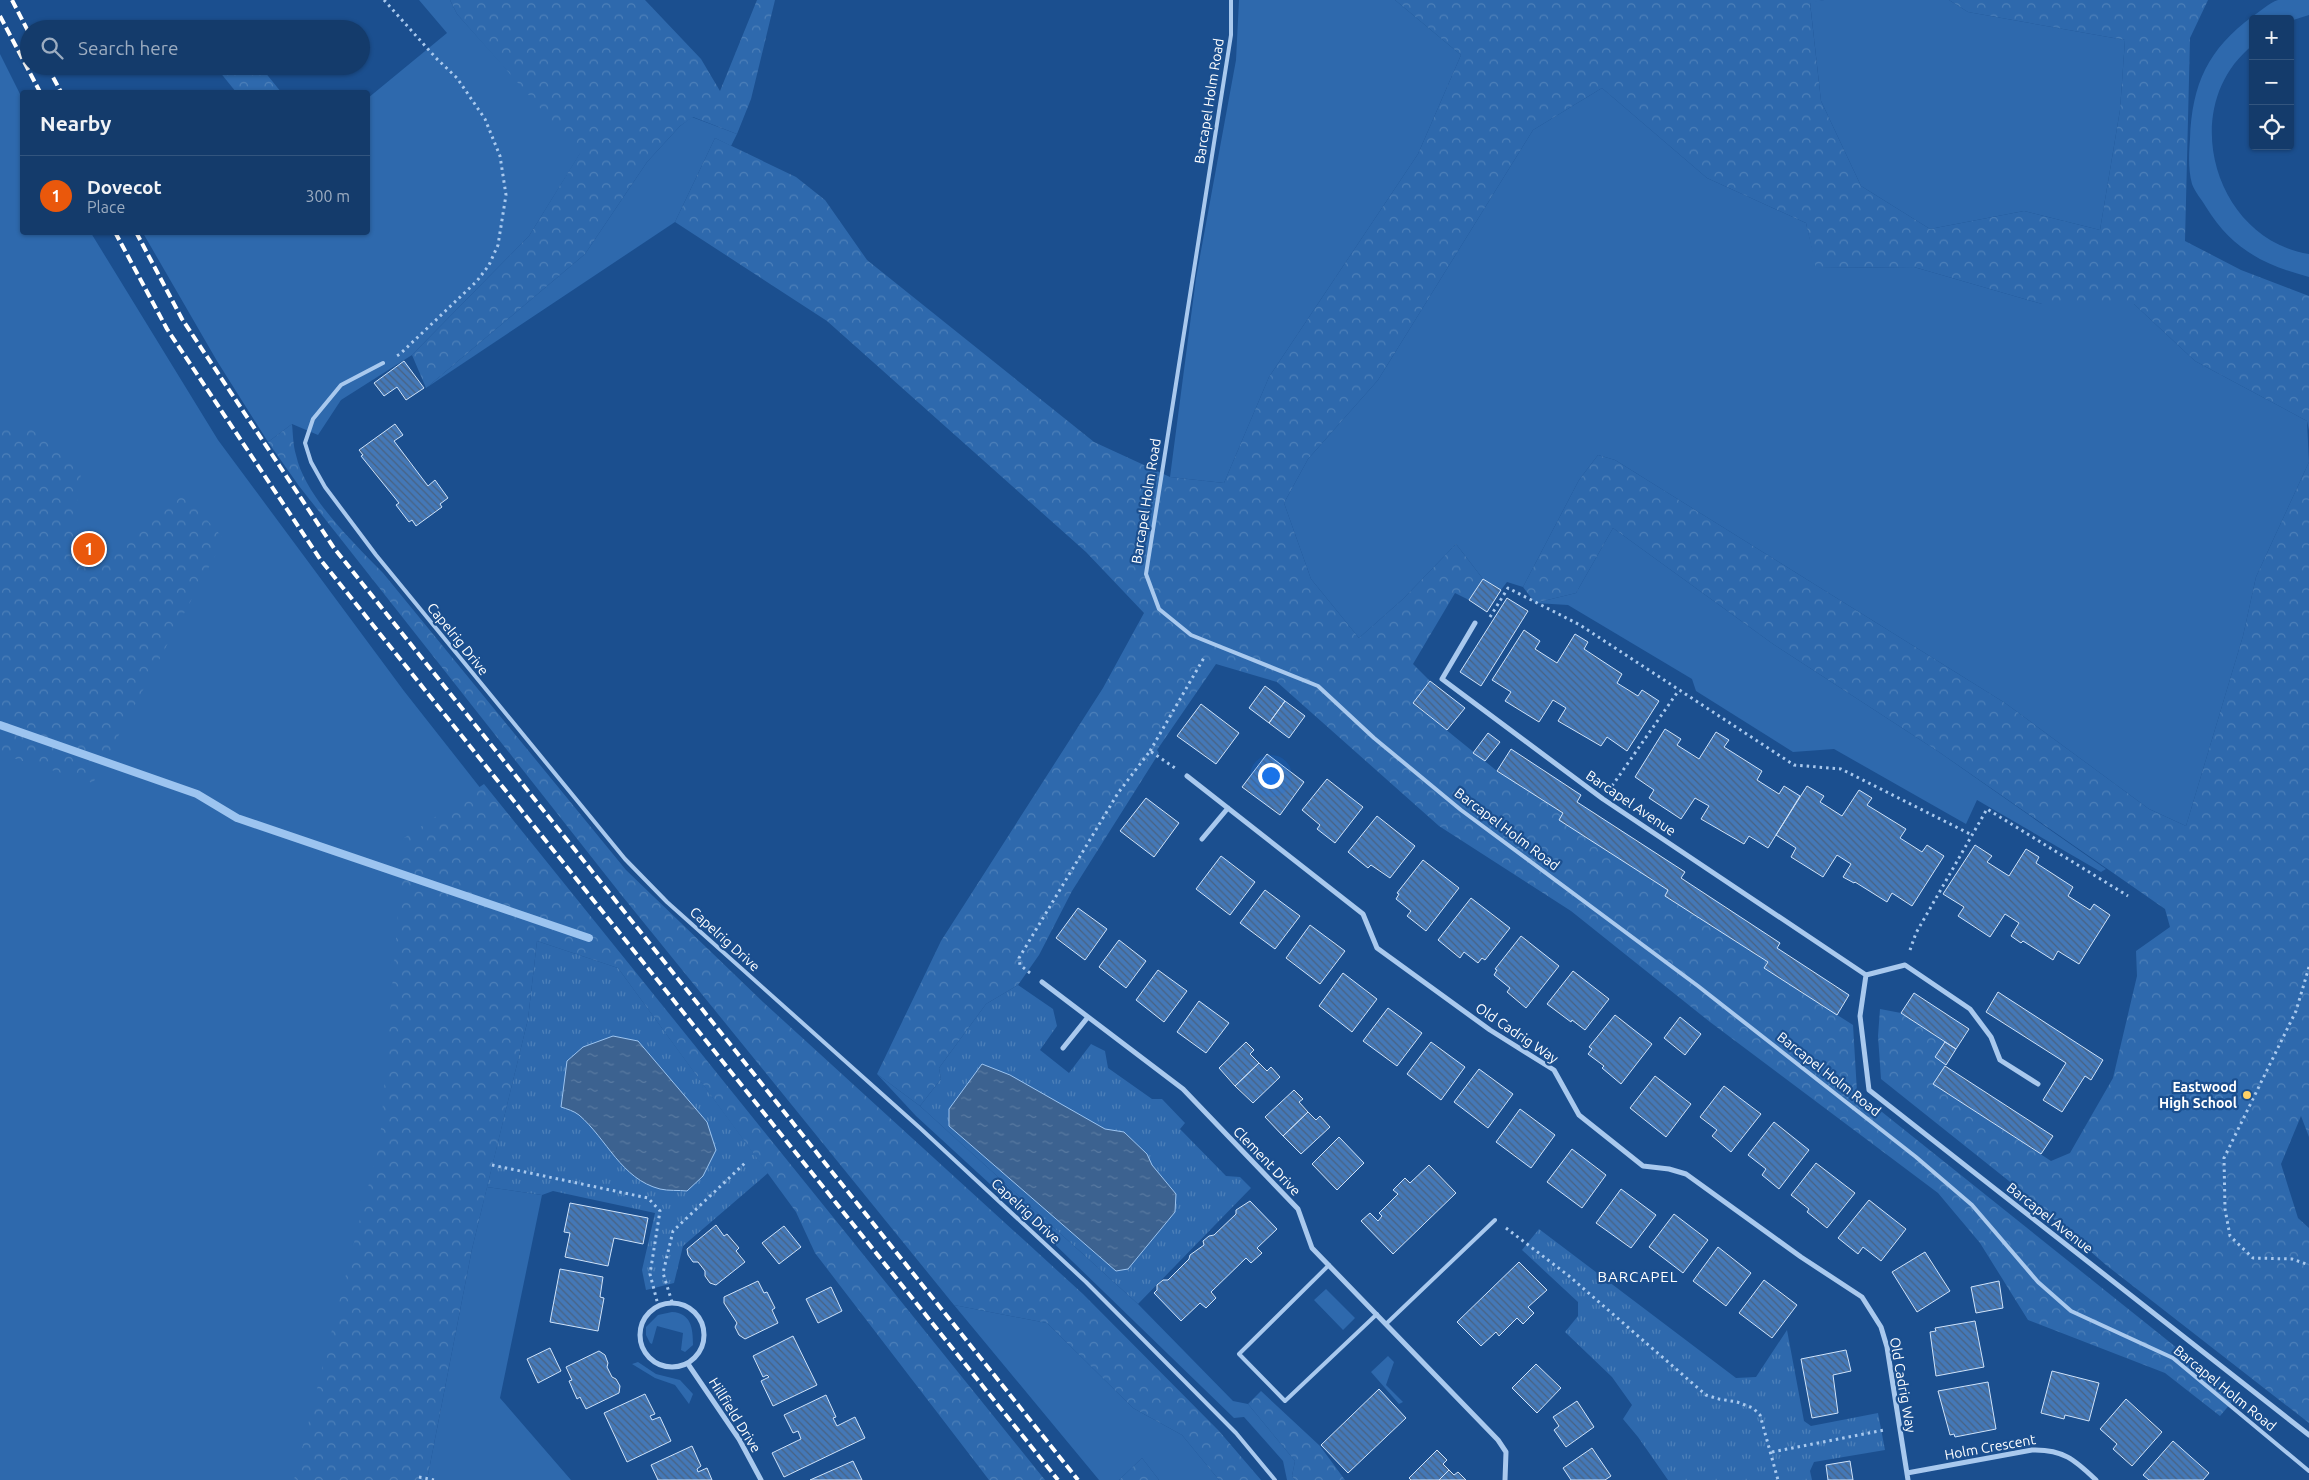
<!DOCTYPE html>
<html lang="en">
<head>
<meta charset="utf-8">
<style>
	:root { --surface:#143b6b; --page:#214673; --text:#f1f3f6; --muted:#9dadc1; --line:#33557e; --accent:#ea580c }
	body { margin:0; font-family:Ubuntu,sans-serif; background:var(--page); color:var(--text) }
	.controls { position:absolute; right:15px; top:15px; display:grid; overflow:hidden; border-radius:5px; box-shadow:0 1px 4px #0004 }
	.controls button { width:45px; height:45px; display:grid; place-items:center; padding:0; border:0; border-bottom:1px solid var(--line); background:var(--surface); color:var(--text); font:25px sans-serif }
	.you { position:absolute; left:1270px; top:775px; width:18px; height:18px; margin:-12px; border:4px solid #fff; border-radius:50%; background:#1a73e8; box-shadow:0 0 0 8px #1a73e833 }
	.badge { display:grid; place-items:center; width:32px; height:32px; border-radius:50%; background:var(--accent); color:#fff; font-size:16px; font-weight:700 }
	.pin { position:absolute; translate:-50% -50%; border:2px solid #fff; box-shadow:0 1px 5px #0006 }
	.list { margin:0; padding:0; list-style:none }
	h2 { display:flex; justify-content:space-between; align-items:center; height:65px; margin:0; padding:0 20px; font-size:21px }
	h2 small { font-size:16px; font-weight:400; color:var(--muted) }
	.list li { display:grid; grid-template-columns:32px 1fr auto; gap:15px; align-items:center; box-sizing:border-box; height:80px; padding:0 20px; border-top:1px solid var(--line) }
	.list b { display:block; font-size:19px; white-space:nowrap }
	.list p { margin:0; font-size:16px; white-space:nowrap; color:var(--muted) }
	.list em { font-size:16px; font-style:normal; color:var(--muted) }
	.icon { flex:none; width:28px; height:28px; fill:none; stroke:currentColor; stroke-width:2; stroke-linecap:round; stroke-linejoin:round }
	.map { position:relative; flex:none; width:2309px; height:1480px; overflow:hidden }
	.search { position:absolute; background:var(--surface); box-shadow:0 1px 4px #0004; left:20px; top:20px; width:350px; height:55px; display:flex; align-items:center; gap:12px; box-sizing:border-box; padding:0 18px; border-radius:28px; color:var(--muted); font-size:19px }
	.panel { position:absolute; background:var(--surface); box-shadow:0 1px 4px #0004; left:20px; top:90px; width:350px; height:145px; border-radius:5px }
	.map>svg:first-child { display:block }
	.green { fill:#2e69ad }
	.forest { fill:url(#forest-crowns) }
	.park { fill:url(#park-tufts) }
	.water { fill:url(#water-ripples); stroke:#9cc4f0 }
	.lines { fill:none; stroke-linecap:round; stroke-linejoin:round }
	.stream { stroke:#9cc4f0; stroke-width:8 }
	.building { fill:url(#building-back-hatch); stroke:#cfe3fa }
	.path { stroke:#a9c9ee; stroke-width:3; stroke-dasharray:2.5 4; stroke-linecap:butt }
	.lane { stroke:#a9c9ee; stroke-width:4 }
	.street { stroke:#a9c9ee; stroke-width:5 }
	.rail { stroke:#fff; stroke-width:4; stroke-dasharray:9 4; stroke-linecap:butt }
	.poi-dot { fill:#ffd166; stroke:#1b4f8f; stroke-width:2 }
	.labels { text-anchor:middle; stroke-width:4.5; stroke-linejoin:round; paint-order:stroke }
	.street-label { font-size:14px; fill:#fff; stroke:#1b4f8f }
	.poi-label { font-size:14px; font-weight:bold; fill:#fff; stroke:#1b4f8f; text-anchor:end }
	.neighbourhood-label { font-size:15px; letter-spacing:1px; fill:#fff; stroke:#1b4f8f }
</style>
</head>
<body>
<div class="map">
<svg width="2309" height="1480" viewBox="0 0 2309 1480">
	<defs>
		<pattern id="forest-crowns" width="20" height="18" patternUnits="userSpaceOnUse" patternTransform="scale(1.25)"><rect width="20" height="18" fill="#2e69ad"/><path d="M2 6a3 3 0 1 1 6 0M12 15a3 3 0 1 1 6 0" fill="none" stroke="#4d80b9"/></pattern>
		<pattern id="park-tufts" width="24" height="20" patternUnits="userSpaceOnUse" patternTransform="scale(1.25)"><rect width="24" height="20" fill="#2e69ad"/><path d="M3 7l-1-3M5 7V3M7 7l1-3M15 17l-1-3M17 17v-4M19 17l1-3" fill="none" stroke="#4d80b9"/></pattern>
		<pattern id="water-ripples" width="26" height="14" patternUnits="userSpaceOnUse" patternTransform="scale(1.25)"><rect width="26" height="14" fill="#3c6290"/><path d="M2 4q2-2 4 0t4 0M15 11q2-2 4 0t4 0" fill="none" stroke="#597aa1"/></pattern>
		<pattern id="building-back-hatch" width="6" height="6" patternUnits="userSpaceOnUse" patternTransform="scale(1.25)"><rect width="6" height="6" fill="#4478b7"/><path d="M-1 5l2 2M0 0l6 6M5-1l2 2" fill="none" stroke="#486282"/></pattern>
	</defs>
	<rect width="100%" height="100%" fill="#1b4f8f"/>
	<!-- green -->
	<path class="green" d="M419,0H450L457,14L581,152L529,236L412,355L341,400L318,435L292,424L268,442L217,361L143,233L368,232V98L447,33Z
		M1239,0H1395L1461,55L1418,154L1269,377L1224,483L1170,477L1196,278L1236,60Z
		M1824,0H1949L1968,12L2125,40L2120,110L2100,230L2024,211L1930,229L1861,186L1821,101L1810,2Z
		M2278,0H2309V15L2290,21V19H2253V45C2176,106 2214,239 2309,254V277C2263,265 2231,248 2206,207C2202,200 2195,192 2192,184C2188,170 2189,153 2190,139C2192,84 2208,49 2253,16C2261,11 2269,3 2278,0Z
		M0,54L22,98V232L91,233L218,440L404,691L515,832L390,1480H0Z
		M1602,88L1707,178L1806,223L1817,268L1914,267L2042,304H2134L2195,361L2307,421L2309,462L2256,577L2243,636L2186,826L2149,809L2005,703L1615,460L1598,455L1579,480L1523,587L1507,582L1501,590L1483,579L1456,544L1403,599L1359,638L1311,579L1284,503L1308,459L1378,380L1533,130Z
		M692,117L737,134L731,146L715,138L675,222L426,388L585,254L647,162L680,126Z
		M1613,528L1773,644L1939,752L2106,869L2101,872L1977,800L1966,824L1834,749L1793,752L1696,691L1692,679L1568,605L1535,603L1576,593Z
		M877,1074L920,1106L1138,1304L1233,1401L1248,1404L1295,1461L1292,1476L1295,1480H1287L1283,1461L1244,1417L1234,1418L1040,1230L916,1116Z
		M487,1187L542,1195L500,1398L571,1480H427L472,1249Z
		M1326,1289L1355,1318L1343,1330L1314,1300Z
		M954,1305L1047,1323L1133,1408L1182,1435L1219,1480H1159L1142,1458L1119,1480H1099Z
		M672,1312C691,1313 693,1328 693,1345L685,1352L681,1350L683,1333L657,1326L652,1344L650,1343L646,1335V1327L658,1315Z
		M1388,1356L1394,1362L1386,1385L1403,1402L1399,1404L1371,1372Z
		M638,1362L656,1374L680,1380L693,1394L689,1404L675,1385L655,1378L632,1364Z"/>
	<!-- forest -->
	<path class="forest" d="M450,0H645L701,59L720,91L757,0H775L751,99L737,134L693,117L680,126L647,162L585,254L426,388L412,355L529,236L580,153L457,14Z
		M1395,0H1824L1810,3L1821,101L1861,186L1930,229L2024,211L2100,230L2120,110L2125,40L1968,12L1949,0H2208L2190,38L2185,241L2241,270L2309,296V430L2307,421L2195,361L2134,304H2042L1914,267L1816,268L1806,223L1707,178L1602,88L1533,130L1378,380L1308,459L1284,503L1311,579L1359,638L1403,599L1456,544L1483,579L1469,600L1455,593L1413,664L1430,681L1413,703L1497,771L1563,813L1559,820L1668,890L1665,896L1768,962L1765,969L1853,1025L1857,1092L2237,1396L2220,1416L2165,1373L2028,1320L1980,1243L1938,1193L1710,1022L1571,911L1439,826L1277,682L1216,664L1157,750L1159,753L1072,891L1039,955L1018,985L986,1004L939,1068L941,1079L920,1106L877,1074L941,941L1103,688L1144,613L1086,552L827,321L675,222L715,138L796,177L825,200L867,260L1094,442L1170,477L1224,483L1269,377L1418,154L1461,55Z
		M226,66H260L281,92H236L219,71Z
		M0,423L32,430L82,466L74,523L112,558L184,494L224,539L93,783L0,754Z
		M292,424C293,434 293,445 296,455C305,497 354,543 383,573L626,870L763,1002L1083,1294L1219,1431L1261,1480H1219L1182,1435L1133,1408L1047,1323L954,1305L623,897L299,486L268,442Z
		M1598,455L1615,460L2005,703L2149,809L2186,826L2243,636L2256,577L2309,462V1137L2301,1116L2281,1164L2298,1218L2309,1228V1423L2106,1265L2019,1189L1881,1079L1878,1036L1880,1009L1901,1013L1945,1042L1935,1057L1946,1065L1933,1084L2051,1161L2070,1153L2113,1078L2137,976L2136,951L2170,927L2165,909L1939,752L1773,644L1613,528L1576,593L1535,603L1523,587L1579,480Z
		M484,784L1045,1480H989L815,1253L796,1212L618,968L537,941L528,1019L472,1249L427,1480H294L380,1140L404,838Z
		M1261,1391L1320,1446L1345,1480H1295L1292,1476L1295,1461L1248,1404Z
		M1142,1458L1159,1480H1119Z"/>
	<!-- park -->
	<path class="park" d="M537,941L618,968L768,1173L683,1246L674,1283L646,1290L642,1270L655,1213L553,1191L542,1195L487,1187L528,1019Z
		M1018,985L1053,1009L1057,1026L1040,1050L1069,1073L1091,1044L1105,1051L1108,1068L1152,1099H1162L1185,1123L1180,1129L1226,1176L1240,1177L1251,1188L1138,1304L920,1106L941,1079L939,1068L986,1004Z
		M1539,1229L1736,1378L1756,1377L1787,1330L1804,1421L1811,1426L1878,1413L1885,1450L1814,1462L1810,1471L1812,1480H1668L1638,1437L1623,1419L1632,1405L1612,1377L1565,1332L1578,1316V1302L1522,1250Z"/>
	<!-- water -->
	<path class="water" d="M613,1036L638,1041L707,1122L716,1150L703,1176L687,1191C679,1190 668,1191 660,1189C621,1179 607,1139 579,1115C574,1111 567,1109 561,1107L567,1061L583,1047Z
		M982,1064L1010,1075L1105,1129L1124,1132L1147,1154L1152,1165L1176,1194L1175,1212L1128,1269L1116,1271L949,1126V1109Z"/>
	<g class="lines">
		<!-- stream -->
		<path class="stream" d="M0,725L197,794L237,818L589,938"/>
	</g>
	<!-- building -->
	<path class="building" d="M404,361L424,388L406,400L397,387L384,396L374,383Z
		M395,424L403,435L394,441L428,486L435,480L448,498L440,504L442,507L416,526L412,520L409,522L396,505L399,503L361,456L363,455L359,450Z
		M75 550a14 14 0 1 1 28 0a14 14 0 1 1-28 0Z
		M1483,579L1501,590L1487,612L1469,600Z
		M1507,598L1528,611L1481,686L1460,672Z
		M1524,630L1540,641L1535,649L1557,663L1575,634L1588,642L1584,649L1622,674L1617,683L1638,696L1642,690L1659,701L1627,751L1607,737L1601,746L1558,721L1566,708L1553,700L1539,722L1505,701L1511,692L1492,680Z
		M1430,681L1465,708L1447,730L1413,703Z
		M1265,686L1285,701L1269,723L1249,708Z
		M1285,701L1305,716L1289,738L1269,723Z
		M1201,704L1239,733L1216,764L1177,736Z
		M1665,729L1681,739L1677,745L1699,759L1716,732L1729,740L1724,747L1762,771L1757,780L1779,794L1784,786L1800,796L1768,848L1749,836L1744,844L1701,819L1709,806L1695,798L1681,819L1649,798L1654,790L1635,777Z
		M1488,733L1500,742L1485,761L1473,753Z
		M1511,749L1581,795L1577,802L1685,872L1681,878L1780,943L1777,948L1849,995L1837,1015L1764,968L1768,962L1665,896L1668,890L1559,820L1563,813L1497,771Z
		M1267,754L1304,782L1280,815L1242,787Z
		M1327,779L1363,807L1335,843L1317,829L1320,825L1302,810Z
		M1807,786L1824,796L1820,802L1842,816L1859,790L1872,798L1867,805L1906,829L1900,838L1922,852L1927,845L1944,856L1912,906L1892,893L1887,902L1855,882L1854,883L1843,877L1851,864L1837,855L1823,877L1791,857L1796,848L1776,835Z
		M1146,798L1179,823L1154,857L1120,831Z
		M1377,816L1415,846L1390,878L1371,865L1368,868L1348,852Z
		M1975,845L1992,856L1987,862L2009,876L2026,849L2039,857L2036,863L2073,887L2068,896L2090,910L2094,904L2110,915L2079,964L2058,951L2053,960L2023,941L2021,943L2011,936L2019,923L2005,914L1990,937L1958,916L1964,907L1943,894Z
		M1221,856L1255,882L1230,915L1196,889Z
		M1423,860L1459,888L1426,931L1407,916L1411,911L1396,899L1399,894L1397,893Z
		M1265,890L1300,916L1275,949L1240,923Z
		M1471,898L1510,928L1485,960L1482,958L1478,963L1464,952L1460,958L1438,940Z
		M1078,908L1107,929L1085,960L1056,938Z
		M1310,925L1345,951L1320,984L1286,958Z
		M1521,936L1559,966L1526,1008L1507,992L1510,988L1494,975L1497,970L1495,969Z
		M1119,940L1146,961L1126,988L1099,967Z
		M1158,970L1187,991L1164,1022L1136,1000Z
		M1573,971L1609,999L1585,1030L1572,1020L1571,1022L1547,1004Z
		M1343,973L1377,999L1352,1032L1319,1006Z
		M1998,992L2103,1060L2091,1080L2085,1076L2062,1112L2043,1100L2066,1063L1986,1012Z
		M1914,993L1969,1029L1956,1049L1901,1013Z
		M1199,1001L1229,1023L1206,1053L1177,1032Z
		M1388,1008L1422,1033L1397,1066L1363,1041Z
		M1615,1015L1652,1044L1621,1084L1602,1068L1604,1066L1588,1054L1592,1049L1589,1047Z
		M1680,1017L1701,1034L1685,1055L1664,1038Z
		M1246,1042L1254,1050L1250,1054L1259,1063L1235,1086L1219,1068Z
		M1431,1042L1465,1067L1441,1100L1407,1074Z
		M1945,1042L1956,1049L1946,1065L1935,1057Z
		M1259,1063L1267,1071L1271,1067L1280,1077L1253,1103L1235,1086Z
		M1945,1066L2053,1136L2041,1154L1933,1084Z
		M1479,1069L1513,1094L1488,1128L1454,1102Z
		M1655,1076L1691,1104L1666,1137L1630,1108Z
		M1724,1086L1761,1114L1731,1152L1712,1136L1717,1130L1700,1117Z
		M1294,1090L1303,1099L1299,1102L1308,1112L1283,1136L1265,1117Z
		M1520,1109L1555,1135L1531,1168L1496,1142Z
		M1308,1112L1316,1120L1320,1116L1330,1127L1301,1154L1283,1136Z
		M1774,1122L1809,1150L1779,1189L1762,1175L1766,1169L1748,1155Z
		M1339,1137L1364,1163L1337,1190L1312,1164Z
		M1572,1149L1606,1175L1582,1208L1547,1182Z
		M1816,1163L1855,1193L1827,1228L1807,1212L1809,1209L1791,1195Z
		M1429,1165L1456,1193L1393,1254L1361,1221L1370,1213L1378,1221L1382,1216L1379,1213L1398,1194L1393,1190L1405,1178L1410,1183Z
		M1621,1189L1656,1215L1631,1248L1596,1223Z
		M1869,1200L1906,1229L1881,1261L1863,1247L1858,1254L1838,1238Z
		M1250,1201L1277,1229L1257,1248L1262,1253L1251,1263L1246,1258L1211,1292L1216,1298L1206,1308L1200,1303L1181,1321L1154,1293L1157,1290V1285L1163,1280H1168L1189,1259L1190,1255L1204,1245L1203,1241L1209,1236L1214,1235L1236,1214V1210Z
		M570,1203L648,1218L643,1244L614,1238L608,1266L565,1257L570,1233L564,1232Z
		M1674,1214L1708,1240L1683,1273L1649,1247Z
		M716,1225L724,1236L727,1234L739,1248L736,1251L745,1262L716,1285L710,1283L705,1276V1271L698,1262H693L688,1255L687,1249Z
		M784,1226L801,1247L779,1264L762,1243Z
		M1718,1247L1751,1273L1726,1306L1693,1281Z
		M1925,1252L1950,1291L1917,1312L1892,1272Z
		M1519,1262L1547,1290L1528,1307L1534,1313L1523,1324L1517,1318L1499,1336L1496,1332L1481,1346L1457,1322Z
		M560,1269L603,1277L600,1297L604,1298L598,1331L550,1322Z
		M1764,1280L1797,1305L1772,1338L1739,1313Z
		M758,1281L764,1293L767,1292L775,1308L772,1310L778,1323L745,1339L739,1335L735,1327L737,1323L724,1303V1297Z
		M1999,1281L2003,1308L1976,1313L1971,1287Z
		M831,1287L842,1311L818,1323L806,1299Z
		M1975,1321L1984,1367L1936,1376L1930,1332L1936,1331L1935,1328Z
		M793,1336L817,1385L773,1406L761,1381L769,1377L767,1375L763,1377L753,1356Z
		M550,1348L561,1371L538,1383L527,1359Z
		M1846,1350L1851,1371L1833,1375L1838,1413L1812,1418L1801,1359Z
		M599,1351L605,1355L608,1363L607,1367L612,1377L616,1379L620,1386L619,1393L586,1409L580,1397L577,1399L569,1381L572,1380L566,1367Z
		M1536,1364L1561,1388L1537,1413L1512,1388Z
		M2052,1371L2099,1383L2089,1421L2065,1415L2064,1419L2041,1413Z
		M1988,1382L1996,1429L1955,1437L1954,1434L1950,1435L1938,1391Z
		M1379,1389L1406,1418L1348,1473L1321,1445Z
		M645,1394L655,1414L650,1416L652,1420L660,1417L671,1441L627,1462L604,1413Z
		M826,1395L836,1417L833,1418L837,1426L855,1417L865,1438L784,1477L772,1453L801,1439L798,1431L793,1433L784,1415Z
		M2126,1399L2162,1432L2132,1466L2113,1449L2117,1444L2100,1429Z
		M1577,1401L1594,1427L1566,1447L1554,1430L1559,1426L1553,1417Z
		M2173,1441L2209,1473L2203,1480H2149L2143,1475Z
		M692,1446L701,1466L697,1469L698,1472L707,1468L712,1480H658L651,1465Z
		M1592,1448L1611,1476L1605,1480H1571L1563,1468Z
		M1437,1450L1447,1460L1443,1464L1449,1470L1439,1480H1411L1409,1478Z
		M853,1461L862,1480H810Z
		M1850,1461L1853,1480H1828L1826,1465Z
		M1449,1470L1454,1475L1458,1472L1466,1480H1439Z"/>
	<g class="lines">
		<!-- path -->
		<path class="path" d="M384,0L436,58L457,78L485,119L500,156L506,195L498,245L489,265L477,281L400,354L395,357
			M1490,617L1508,588L1580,625L1794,765L1841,769L1972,835
			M1150,751L1205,656
			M1612,786L1679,690
			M1910,950L1916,933L1987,809L2128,896
			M2309,967L2296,1011L2224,1158L2225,1209L2230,1236L2253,1258L2292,1259L2309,1265
			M1030,973L1020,965L1019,958L1118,793L1150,751L1175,768
			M492,1165L648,1198L660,1211L650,1274L658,1305
			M1506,1228L1569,1276L1706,1395L1719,1399L1737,1402L1753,1408L1760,1415L1778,1480
			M672,1302L663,1273L673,1231L745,1163
			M1772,1452L1884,1430
			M419,1477L434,1480"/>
		<!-- lane -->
		<path class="lane" d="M1231,0V35L1146,574L1159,609L1191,635L1318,686L1374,738L1461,810L1698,986L1916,1157L1972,1205L2038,1282L2071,1311L2173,1358L2309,1471
			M383,363L341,385L313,419L305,443L311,462L325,487L376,555L625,859L667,902L920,1128L1086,1282L1236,1433L1275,1480
			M1329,1265L1239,1354L1285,1401L1377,1314
			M1387,1323L1495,1220"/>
		<!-- street -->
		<path class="street" d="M1475,623L1442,679L1603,799L1866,975L1860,1016L1869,1090L2309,1435
			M1187,776L1363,914L1377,948L1490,1030L1554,1070L1579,1115L1643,1166L1669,1169L1686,1174L1801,1257L1862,1297L1881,1327L1887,1347L1908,1480
			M1202,839L1228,808
			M1866,975L1905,965L1970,1009L1991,1037L2000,1060L2038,1084
			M1042,982L1183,1089L1298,1209L1312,1248L1498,1440L1506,1452L1505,1480
			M1063,1048L1088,1017
			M640 1335a32 32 0 1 1 64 0a32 32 0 1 1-64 0Z
			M688,1364L739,1439L761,1480
			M1907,1473L2032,1450C2063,1449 2075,1460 2096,1480"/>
		<!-- rail -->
		<path class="rail" d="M12,0L29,33
			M0,16L40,92
			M47,66L61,92
			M115,232L167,329L320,559L1058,1480
			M136,232L182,319L334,548L1078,1480"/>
	</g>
	<!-- markers -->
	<circle class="poi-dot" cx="2247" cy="1095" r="5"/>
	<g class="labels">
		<!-- street labels -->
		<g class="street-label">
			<text transform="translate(1209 101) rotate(-81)" y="5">Barcapel Holm Road</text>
			<text transform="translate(1146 501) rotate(-81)" y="5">Barcapel Holm Road</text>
			<text transform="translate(458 639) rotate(51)" y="5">Capelrig Drive</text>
			<text transform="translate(1631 803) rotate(34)" y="5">Barcapel Avenue</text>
			<text transform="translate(1507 829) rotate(37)" y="5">Barcapel Holm Road</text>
			<text transform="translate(725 939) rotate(42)" y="5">Capelrig Drive</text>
			<text transform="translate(1517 1033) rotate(34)" y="5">Old Cadrig Way</text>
			<text transform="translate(1829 1074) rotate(38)" y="5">Barcapel Holm Road</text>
			<text transform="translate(1267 1161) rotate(46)" y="5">Clement Drive</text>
			<text transform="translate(1026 1211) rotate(43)" y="5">Capelrig Drive</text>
			<text transform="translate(2050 1218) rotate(38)" y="5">Barcapel Avenue</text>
			<text transform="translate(1903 1385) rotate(80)" y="5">Old Cadrig Way</text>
			<text transform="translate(2225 1388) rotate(39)" y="5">Barcapel Holm Road</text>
			<text transform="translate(735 1415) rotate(58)" y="5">Hillfield Drive</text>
			<text transform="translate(1990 1447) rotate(-10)" y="5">Holm Crescent</text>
		</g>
		<!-- poi labels -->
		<g class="poi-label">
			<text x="2237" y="1092">Eastwood<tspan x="2237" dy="16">High School</tspan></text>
		</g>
		<!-- neighbourhood labels -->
		<g class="neighbourhood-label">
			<text x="1638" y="1282">BARCAPEL</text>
		</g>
	</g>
</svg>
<div class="controls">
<button>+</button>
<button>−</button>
<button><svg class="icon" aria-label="locate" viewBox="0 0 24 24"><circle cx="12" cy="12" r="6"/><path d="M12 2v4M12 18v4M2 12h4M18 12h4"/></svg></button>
</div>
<div class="you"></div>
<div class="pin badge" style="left:89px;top:549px">1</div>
<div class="search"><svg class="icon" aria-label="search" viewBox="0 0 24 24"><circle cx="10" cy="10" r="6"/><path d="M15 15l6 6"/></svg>Search here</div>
<section class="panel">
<h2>Nearby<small></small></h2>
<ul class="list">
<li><span class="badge">1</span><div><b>Dovecot</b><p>Place</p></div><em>300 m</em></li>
</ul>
</section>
</div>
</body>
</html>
